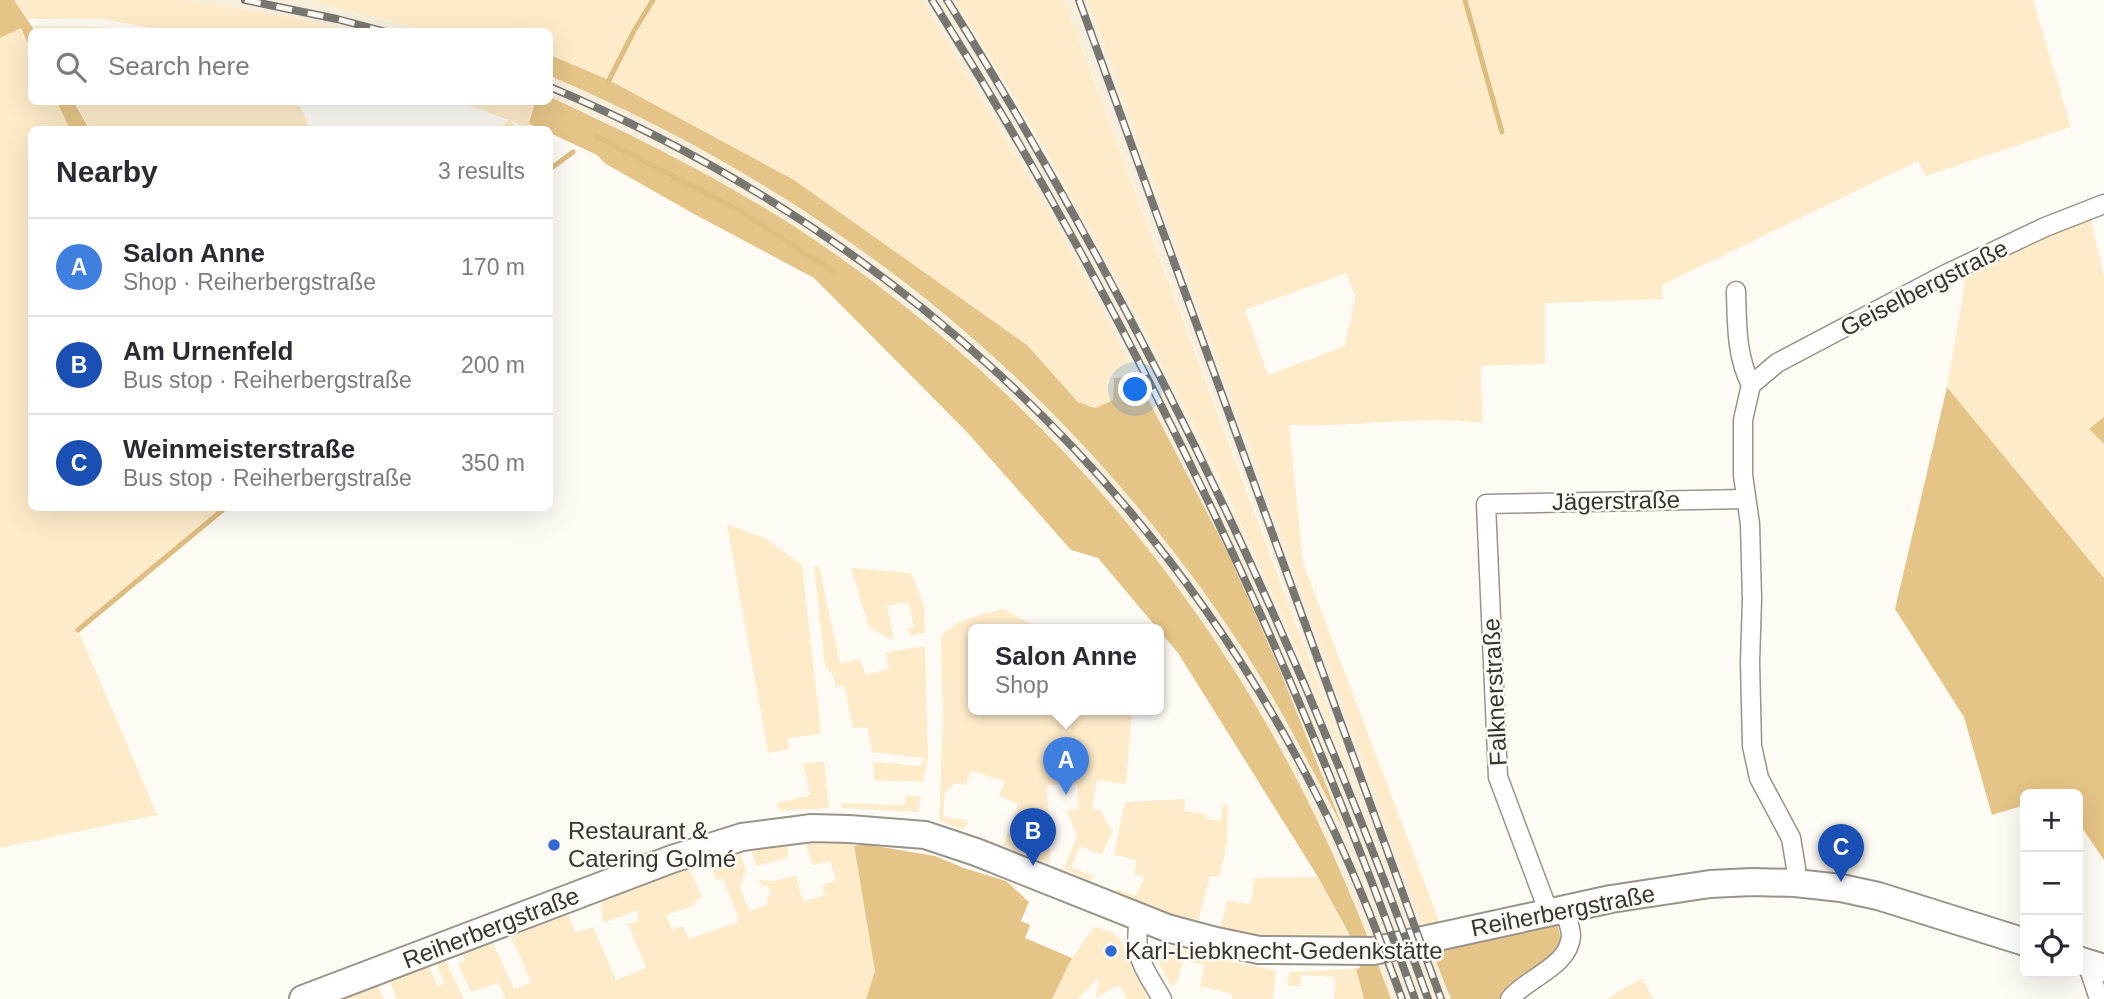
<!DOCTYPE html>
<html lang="en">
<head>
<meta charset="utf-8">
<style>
	:root { --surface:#fff; --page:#f7f7f7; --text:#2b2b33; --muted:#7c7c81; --line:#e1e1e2; --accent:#7c3aed }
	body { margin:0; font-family:Helvetica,sans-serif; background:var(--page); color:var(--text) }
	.controls { position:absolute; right:21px; bottom:21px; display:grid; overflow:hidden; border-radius:10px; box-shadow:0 7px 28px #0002 }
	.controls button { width:63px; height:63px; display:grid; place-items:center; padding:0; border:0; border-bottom:2px solid var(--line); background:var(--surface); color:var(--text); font:35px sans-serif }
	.you { position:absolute; left:1136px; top:390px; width:24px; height:24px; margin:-18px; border:5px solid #fff; border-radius:50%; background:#1a73e8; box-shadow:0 0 0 10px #1a73e833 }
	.badge { display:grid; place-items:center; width:46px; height:46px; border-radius:50%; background:var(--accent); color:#fff; font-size:23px; font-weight:700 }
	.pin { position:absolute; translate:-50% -58px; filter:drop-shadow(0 2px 4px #0008) }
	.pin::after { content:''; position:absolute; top:37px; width:24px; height:21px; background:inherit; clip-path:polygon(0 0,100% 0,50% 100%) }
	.popup { position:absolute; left:968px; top:624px; width:196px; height:91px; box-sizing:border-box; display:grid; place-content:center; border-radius:10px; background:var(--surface); filter:drop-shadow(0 2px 5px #0005); font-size:23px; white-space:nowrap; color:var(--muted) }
	.popup b { font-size:26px; color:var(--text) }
	.popup::after { content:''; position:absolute; left:50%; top:100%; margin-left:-14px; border:14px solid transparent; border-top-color:var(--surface) }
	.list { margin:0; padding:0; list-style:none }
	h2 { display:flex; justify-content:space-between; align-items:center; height:91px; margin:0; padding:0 28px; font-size:30px }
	h2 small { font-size:23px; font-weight:400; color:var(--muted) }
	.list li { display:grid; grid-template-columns:46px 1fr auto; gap:21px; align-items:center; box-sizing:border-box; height:98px; padding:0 28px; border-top:2px solid var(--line) }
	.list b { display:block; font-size:26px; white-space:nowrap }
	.list p { margin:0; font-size:23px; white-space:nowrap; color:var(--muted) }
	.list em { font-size:23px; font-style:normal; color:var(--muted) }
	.icon { flex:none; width:38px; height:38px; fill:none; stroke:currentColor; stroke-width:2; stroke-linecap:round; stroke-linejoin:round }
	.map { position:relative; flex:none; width:2104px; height:999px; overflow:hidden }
	.search { position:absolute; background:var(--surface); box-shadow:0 7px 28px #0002; left:28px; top:28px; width:525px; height:77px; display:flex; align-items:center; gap:18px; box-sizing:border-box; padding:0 24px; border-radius:10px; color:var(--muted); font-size:26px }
	.panel { position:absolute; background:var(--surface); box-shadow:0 7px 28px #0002; left:28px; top:126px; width:525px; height:385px; border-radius:10px }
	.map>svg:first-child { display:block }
	.built { fill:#f7eedc }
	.green { fill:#fdebc9; fill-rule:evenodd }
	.forest { fill:#e5c487 }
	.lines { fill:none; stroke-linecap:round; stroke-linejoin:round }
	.stream { stroke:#ddbd80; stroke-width:5 }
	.street-casing { stroke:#99948a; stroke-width:21 }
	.secondary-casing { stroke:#99948a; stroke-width:30 }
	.street { stroke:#fff; stroke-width:18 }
	.secondary { stroke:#fff; stroke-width:26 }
	.rail-casing { stroke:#787671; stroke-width:8 }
	.rail { stroke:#fefbf5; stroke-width:5; stroke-dasharray:16; stroke-linecap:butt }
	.poi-dot { fill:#3368d7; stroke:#fefbf5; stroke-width:2.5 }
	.labels { text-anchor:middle; stroke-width:5; stroke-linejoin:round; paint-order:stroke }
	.street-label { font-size:24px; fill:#383632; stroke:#fefbf5 }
	.poi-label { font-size:24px; fill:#383632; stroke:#fefbf5; text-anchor:start }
</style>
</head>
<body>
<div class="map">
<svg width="2104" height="999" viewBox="0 0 2104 999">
	<rect width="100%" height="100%" fill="#fefbf5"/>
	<!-- built -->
	<path class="built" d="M186,0H309L428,31H350L292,17Z
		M922,0H954L1086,222L1165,368L1250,544L1361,799L1269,545L1064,0H1088L1451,999H1391L1373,951L1304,794L1280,748L1226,657L1182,593L1112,505L1067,454L1019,405L919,317L816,241L702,174L597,118L550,97V76L661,126L713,155L764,185L876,260L981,346L1080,440L1128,493L1169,544L1240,644L1280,709L1340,821L1276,661L1229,555L1063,235Z"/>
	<!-- green -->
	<path class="green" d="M14,0H186L292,17L350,31L172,32L103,19H28Z
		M309,0H922L1063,235L1136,376L1114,378L1113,400L1095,408L1078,402L1027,345L794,180L609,80L550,55V32L428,31Z
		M954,0H1064L1369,820C1305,667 1241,514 1164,367C1099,242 1029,120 954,0Z
		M1088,0H2033L2071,127L1926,176L1918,161L1662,285L1663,299L1545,303V364L1481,366L1482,423C1418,415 1354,428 1289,425L1303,563L1444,934L1428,938ZM1347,273L1355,297L1345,346L1268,375L1245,310Z
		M34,26L102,27L133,31H37Z
		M21,28L31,50L32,102H57L70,129L32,130V508H225L78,630L157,815L0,848V38Z
		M75,102H298L310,129H90Z
		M459,102H535L528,128L511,121L515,127L521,130L498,129L509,120Z
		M2089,210L2104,277V417L2090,429L2104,444V578L1947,387L1968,264Z
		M727,524L766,539L802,565L821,734L788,738L789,749L768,753Z
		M814,566H819L840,663L861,659L865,675L889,669L885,653L925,646L928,758L923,782L874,780L873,762L921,766L923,758L872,752L867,727L853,728L844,685L835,687L833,675L825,666Z
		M851,568L911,573L924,606L925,633L910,636L908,629L914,628L909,602L887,606L894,640C884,638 879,631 869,628Z
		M1003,609L1040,629H973V709H1132L1126,784L1097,780L1092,809L1100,810L1112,832L1102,855L1080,846L1071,867L1093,876L1091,881L1064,869L1077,837L1067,810L1079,809L1077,783L1047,785L1050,864L1003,845L1018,804L999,796L1005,781L971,771L966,785L956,783L945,792L943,817L968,820L964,830L939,821L943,718L941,639C950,619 984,615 1003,609Z
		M824,762L829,808L779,811L777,803L810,795L803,763Z
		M906,796H921L918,812L842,808L840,803L905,805Z
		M1185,799L1184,811L1206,814V819L1221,821L1223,805H1228L1227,845L1219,877L1210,876L1197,925L1116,893L1118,889L1136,896L1144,877L1134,873L1137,861L1114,854L1125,802Z
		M804,838H852L875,972L866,999H505L499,983L471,992L458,964L465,961L460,951L491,939L514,989L531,983L520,955L507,932L565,910L576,933L593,927L616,980L646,968L628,924L638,921V910L603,923L600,896L687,864L703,899L698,898L694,906L666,915L672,930L683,926L689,939L738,922L737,914L723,878L716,880L708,858L738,848L746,870L740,887L749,911L768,904L766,898L771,896L768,885L762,887L759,880L772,881L796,876L803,901L825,895L823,885L836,880L830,861L813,865Z
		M786,839L789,854L783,859L756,866L750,845Z
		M1318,877L1351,941L1299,942L1219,932L1227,901L1251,904L1254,878Z
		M1096,927L1113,933L1119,938L1149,999H1127L1119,985L1096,997L1099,977L1078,999H1052L1072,958L1093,928Z
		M1157,945H1163L1276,971L1273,999H1232V994L1200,986L1205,965L1183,960L1177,983L1171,986L1154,954Z
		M444,957L464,999H397L389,978L428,963L437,986L444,984L436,960Z
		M1356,969L1364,999H1334L1335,977L1301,975L1300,986H1288L1289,972Z
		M1642,978L1653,999H1607Z
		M377,982L384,999H334Z"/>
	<!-- forest -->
	<path class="forest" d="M0,0H14L35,31L32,32L31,50L21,28L0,38Z
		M550,55L609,80L794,180L1027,345L1078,402L1095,408L1113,400L1114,378L1136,376L1229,555L1276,661L1344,830C1310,766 1279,703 1239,643C1069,386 833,196 550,76Z
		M550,97C642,139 735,186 819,243C1009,373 1170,546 1280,748C1324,827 1360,914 1391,999H1364L1356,969L1360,968L1349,934L1318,877L1178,653L1098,558L1071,550L966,431L814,278L694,214L606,164L597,155L550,133V130L542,129L529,124L535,102H550Z
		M57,102H74L89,129H70Z
		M1947,387L2104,578V860L2078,822V794H2025V805L1992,815L1964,717L1895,609Z
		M2104,417V444L2089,429Z
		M864,844L935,856L964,868L1006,881L1029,902L1021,921L1030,925L1025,938L1072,958L1052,999H866L875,971L854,846Z
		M1557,922L1562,943L1549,961L1507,989L1500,999H1451L1432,951Z"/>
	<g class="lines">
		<!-- stream -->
		<path class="stream" d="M1465,0L1502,132
			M609,80L634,31L653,0
			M596,136L733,207L833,271
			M550,169L573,152
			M78,630L225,508"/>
		<defs>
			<path id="street" d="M1736,291C1737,324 1736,355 1751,385L1743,420V475L1750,524L1752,599L1750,662L1752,746L1759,778L1791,838L1796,868L1795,883
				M1751,385L1777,363L1944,275L2045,227L2104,204
				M1549,913L1498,777L1486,504L1746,499
				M1139,918C1133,958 1143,966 1162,999
				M2087,963L2099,999
				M1510,999C1526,978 1569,967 1571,936C1571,928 1566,917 1565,909"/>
			<path id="secondary" d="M2078,960L2104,968
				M303,999L672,859L742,837L812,828L849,829L925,835L976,852L1167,928L1216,941L1259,950L1373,951L1611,899L1710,884L1752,882L1795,883L1841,888L1878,896L2025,942"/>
		</defs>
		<!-- street casing -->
		<use href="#street" class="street-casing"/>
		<!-- secondary casing -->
		<use href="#secondary" class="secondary-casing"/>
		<!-- street -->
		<use href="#street" class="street"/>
		<!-- secondary -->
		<use href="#secondary" class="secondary"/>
		<defs>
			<path id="rail" d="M245,0L337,19L386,32
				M932,0C1130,314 1290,649 1415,999
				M947,0C1144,315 1303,650 1428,999
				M1079,0L1441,999
				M550,87C882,227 1150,469 1314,790C1349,858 1376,928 1402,999"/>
		</defs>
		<!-- rail casing -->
		<use href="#rail" class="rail-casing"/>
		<!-- rail -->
		<use href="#rail" class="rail"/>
	</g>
	<!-- markers -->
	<g class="poi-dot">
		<circle cx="554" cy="845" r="7"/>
		<circle cx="1111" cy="951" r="7"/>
	</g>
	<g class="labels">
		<!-- street labels -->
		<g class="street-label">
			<text transform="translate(1924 288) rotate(-27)" y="8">Geiselbergstraße</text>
			<text transform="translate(1616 501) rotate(-1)" y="8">Jägerstraße</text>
			<text transform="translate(1495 692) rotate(-93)" y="8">Falknerstraße</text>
			<text transform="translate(1563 911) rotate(-11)" y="8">Reiherbergstraße</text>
			<text transform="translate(491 928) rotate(-21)" y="8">Reiherbergstraße</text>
		</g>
		<!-- poi labels -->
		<g class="poi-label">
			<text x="568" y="839">Restaurant &amp;<tspan x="568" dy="28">Catering Golmé</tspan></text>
			<text x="1125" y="959">Karl-Liebknecht-Gedenkstätte</text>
		</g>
	</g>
</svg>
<div class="controls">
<button>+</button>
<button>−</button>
<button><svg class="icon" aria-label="locate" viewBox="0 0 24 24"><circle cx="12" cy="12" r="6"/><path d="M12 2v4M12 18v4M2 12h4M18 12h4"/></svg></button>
</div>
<div class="you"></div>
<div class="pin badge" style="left:1066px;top:795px;background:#3f7fe0">A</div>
<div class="popup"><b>Salon Anne</b>Shop</div>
<div class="pin badge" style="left:1033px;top:866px;background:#1a4fb4">B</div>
<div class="pin badge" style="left:1841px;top:882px;background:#1a4fb4">C</div>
<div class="search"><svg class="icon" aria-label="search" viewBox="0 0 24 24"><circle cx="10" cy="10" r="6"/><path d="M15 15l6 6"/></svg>Search here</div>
<section class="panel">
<h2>Nearby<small>3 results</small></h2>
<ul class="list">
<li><span class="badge" style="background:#3f7fe0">A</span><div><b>Salon Anne</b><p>Shop · Reiherbergstraße</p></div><em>170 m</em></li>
<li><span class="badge" style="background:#1a4fb4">B</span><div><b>Am Urnenfeld</b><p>Bus stop · Reiherbergstraße</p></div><em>200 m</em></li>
<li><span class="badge" style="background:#1a4fb4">C</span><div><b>Weinmeisterstraße</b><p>Bus stop · Reiherbergstraße</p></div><em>350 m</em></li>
</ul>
</section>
</div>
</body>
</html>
